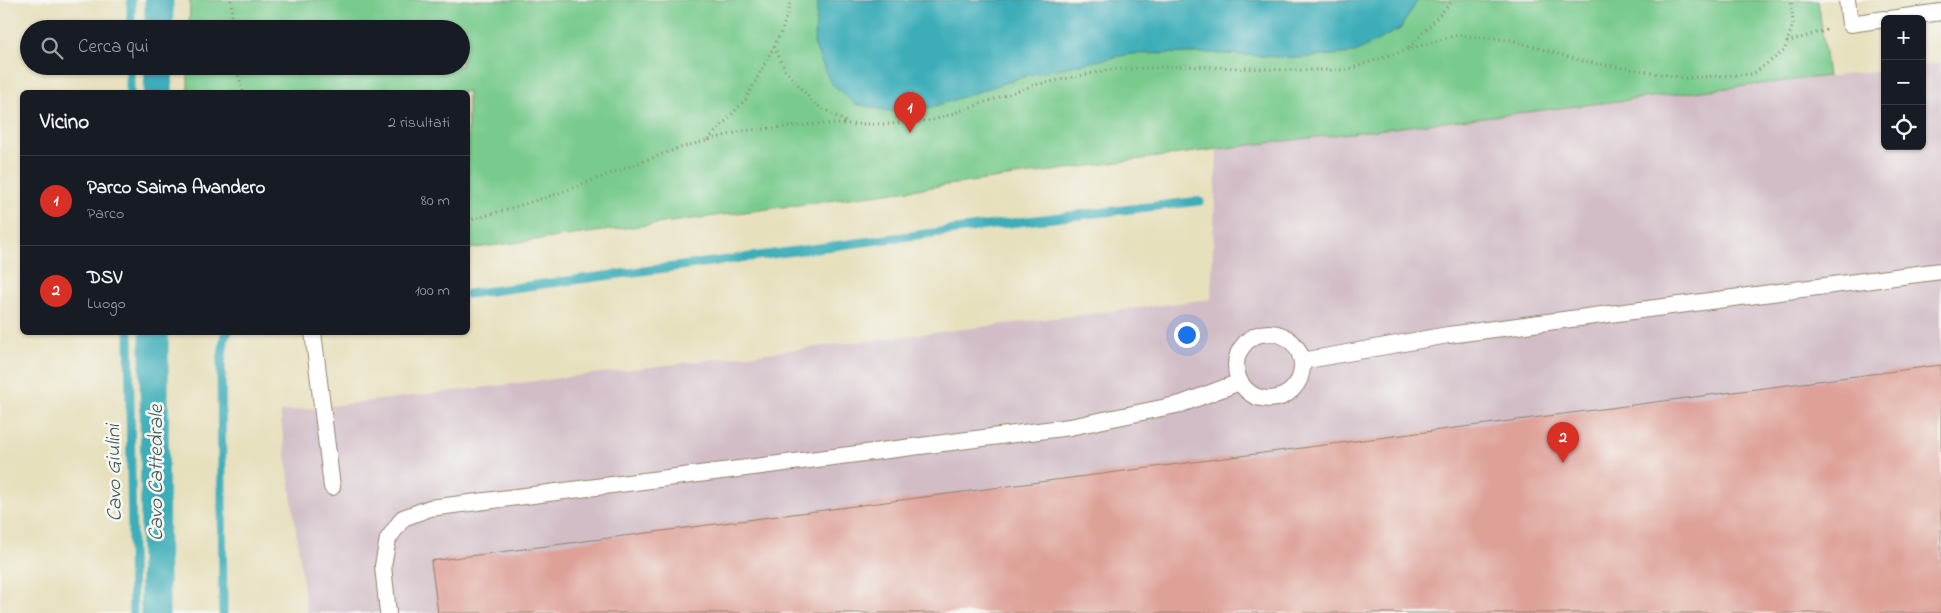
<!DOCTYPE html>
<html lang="it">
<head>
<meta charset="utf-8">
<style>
	:root { --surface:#171b24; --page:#20242c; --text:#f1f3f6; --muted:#9ea1a6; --line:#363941; --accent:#d93025 }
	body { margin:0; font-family:"Indie Flower",sans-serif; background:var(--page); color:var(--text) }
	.controls { position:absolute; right:15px; top:15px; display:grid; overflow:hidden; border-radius:8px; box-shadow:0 1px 4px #0004 }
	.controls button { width:45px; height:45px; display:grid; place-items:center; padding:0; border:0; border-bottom:1px solid var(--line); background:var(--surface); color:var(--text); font:25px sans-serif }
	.you { position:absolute; left:1186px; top:334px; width:18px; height:18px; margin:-12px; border:4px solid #fff; border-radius:50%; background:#1a73e8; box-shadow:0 0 0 8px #1a73e833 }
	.badge { display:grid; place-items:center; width:32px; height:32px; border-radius:50%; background:var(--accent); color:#fff; font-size:16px; font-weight:700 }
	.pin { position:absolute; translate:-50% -41px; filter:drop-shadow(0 1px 2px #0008) }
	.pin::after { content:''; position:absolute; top:26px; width:18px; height:15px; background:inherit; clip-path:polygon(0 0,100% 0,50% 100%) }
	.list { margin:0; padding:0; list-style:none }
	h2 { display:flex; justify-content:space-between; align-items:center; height:65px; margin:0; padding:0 20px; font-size:21px }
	h2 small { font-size:16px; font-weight:400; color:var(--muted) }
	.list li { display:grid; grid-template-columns:32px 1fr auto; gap:15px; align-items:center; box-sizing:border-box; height:90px; padding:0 20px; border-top:1px solid var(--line) }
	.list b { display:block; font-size:19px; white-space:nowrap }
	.list p { margin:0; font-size:16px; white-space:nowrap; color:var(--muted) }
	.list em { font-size:16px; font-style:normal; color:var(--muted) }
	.icon { flex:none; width:28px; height:28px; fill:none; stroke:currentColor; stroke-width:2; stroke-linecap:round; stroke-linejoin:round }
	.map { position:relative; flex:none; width:1941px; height:613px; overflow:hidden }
	.search { position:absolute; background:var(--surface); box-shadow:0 1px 4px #0004; left:20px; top:20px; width:450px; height:55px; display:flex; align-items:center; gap:12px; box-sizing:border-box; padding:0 18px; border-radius:28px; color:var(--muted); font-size:19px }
	.panel { position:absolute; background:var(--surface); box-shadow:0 1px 4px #0004; left:20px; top:90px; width:450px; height:245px; border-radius:8px }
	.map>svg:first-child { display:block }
	.industrial { fill:#d2bdc7 }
	.green { fill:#78cb8d; stroke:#5a7a56 }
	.water { fill:#3eaeb9; stroke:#3c6c6c }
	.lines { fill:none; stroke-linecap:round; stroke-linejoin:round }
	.stream { stroke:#3eaeb9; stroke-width:9 }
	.canal { stroke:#3eaeb9; stroke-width:29 }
	.building { fill:#dea198 }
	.service-casing { stroke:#91856e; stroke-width:18 }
	.path { stroke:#91856e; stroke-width:3; stroke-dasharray:1 4; stroke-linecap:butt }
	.service { stroke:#fff; stroke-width:16 }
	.labels { text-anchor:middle; stroke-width:5; stroke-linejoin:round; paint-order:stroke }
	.water-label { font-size:21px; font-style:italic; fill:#3c5854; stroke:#f6f6f2 }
</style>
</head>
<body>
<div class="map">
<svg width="1941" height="613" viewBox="0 0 1941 613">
	<rect width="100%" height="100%" fill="#f6f6f2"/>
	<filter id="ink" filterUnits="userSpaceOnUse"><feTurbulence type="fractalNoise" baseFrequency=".02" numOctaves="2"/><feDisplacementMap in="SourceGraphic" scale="10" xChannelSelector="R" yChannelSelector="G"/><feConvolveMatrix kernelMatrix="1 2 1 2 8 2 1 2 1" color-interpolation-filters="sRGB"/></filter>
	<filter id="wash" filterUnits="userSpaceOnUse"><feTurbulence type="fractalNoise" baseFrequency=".0096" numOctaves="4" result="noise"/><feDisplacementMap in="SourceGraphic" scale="20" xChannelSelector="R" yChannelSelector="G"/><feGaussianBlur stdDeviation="1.12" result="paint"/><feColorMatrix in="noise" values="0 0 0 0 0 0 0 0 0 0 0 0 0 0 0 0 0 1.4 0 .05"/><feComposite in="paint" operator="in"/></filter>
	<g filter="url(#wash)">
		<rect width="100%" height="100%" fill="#e7e0bd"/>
		<!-- industrial -->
		<path class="industrial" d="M1941,63V613H307L280,412L1211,299L1217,149L1885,70V146H1922V65Z"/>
		<!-- green -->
		<path class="green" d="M190,0H1818L1828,76L1217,149L468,249V92H188V66H461V29H189Z"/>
		<!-- water -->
		<path class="water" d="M818,0H1418L1400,29L1353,53L1299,58L1207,53L1130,54L1029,75L932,107L894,112L855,104L830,82L814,44Z"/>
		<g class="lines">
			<!-- stream -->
			<path class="stream" d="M131,29V0
				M130,92V66
				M468,294L1001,224L1200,201
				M129,332L133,613
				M223,613L221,363L225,334L228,332"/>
			<!-- canal -->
			<path class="canal" d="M159,0V29
				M158,92L159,66
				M154,332L155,613"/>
		</g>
		<g id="blocks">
			<!-- building -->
			<path class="building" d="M1941,365V613H438L431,561Z"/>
		</g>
	</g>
	<g filter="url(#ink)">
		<use href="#blocks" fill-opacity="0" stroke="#91856e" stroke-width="1"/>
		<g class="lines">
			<defs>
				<path id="service" d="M1847,0L1850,24L1885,19
					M1890,19L1941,12
					M313,332L332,487
					M1236 366a33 33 0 1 1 66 0a33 33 0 1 1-66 0Z
					M1302,361L1448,335L1941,271
					M388,613L383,566L388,539L403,518L430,508L1070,427L1181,404L1240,382"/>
			</defs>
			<!-- service casing -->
			<use href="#service" class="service-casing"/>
			<!-- path -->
			<path class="path" d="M231,0L233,29
				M1787,42L1830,29
				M774,47L785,70L816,105L848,123
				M1409,48L1453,0
				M236,66L243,92
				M708,140L746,99L782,31L791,0
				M468,221L554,195L676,149L742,131L817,124H889L934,120L1035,85L1108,70L1185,66L1290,70H1346L1409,49L1457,35L1511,40L1582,61L1685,78L1753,74L1784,51L1793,24L1791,0"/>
			<!-- service -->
			<use href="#service" class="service"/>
		</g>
	</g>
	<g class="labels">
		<!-- water labels -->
		<g class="water-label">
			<text transform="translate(113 473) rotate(-91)" y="7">Cavo Giulini</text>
			<text transform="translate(155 473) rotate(-90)" y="7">Cavo Cattedrale</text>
		</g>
	</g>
</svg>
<div class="controls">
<button>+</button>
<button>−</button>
<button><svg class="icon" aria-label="locate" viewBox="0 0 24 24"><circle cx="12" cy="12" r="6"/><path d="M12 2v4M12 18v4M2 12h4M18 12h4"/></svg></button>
</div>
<div class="you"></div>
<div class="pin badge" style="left:910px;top:133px">1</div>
<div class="pin badge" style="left:1563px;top:463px">2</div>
<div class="search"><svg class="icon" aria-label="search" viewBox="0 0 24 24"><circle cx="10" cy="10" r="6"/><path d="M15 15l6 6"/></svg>Cerca qui</div>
<section class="panel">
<h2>Vicino<small>2 risultati</small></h2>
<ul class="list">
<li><span class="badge">1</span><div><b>Parco Saima Avandero</b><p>Parco</p></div><em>80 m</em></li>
<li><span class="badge">2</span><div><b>DSV</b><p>Luogo</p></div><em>100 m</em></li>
</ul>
</section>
</div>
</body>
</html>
